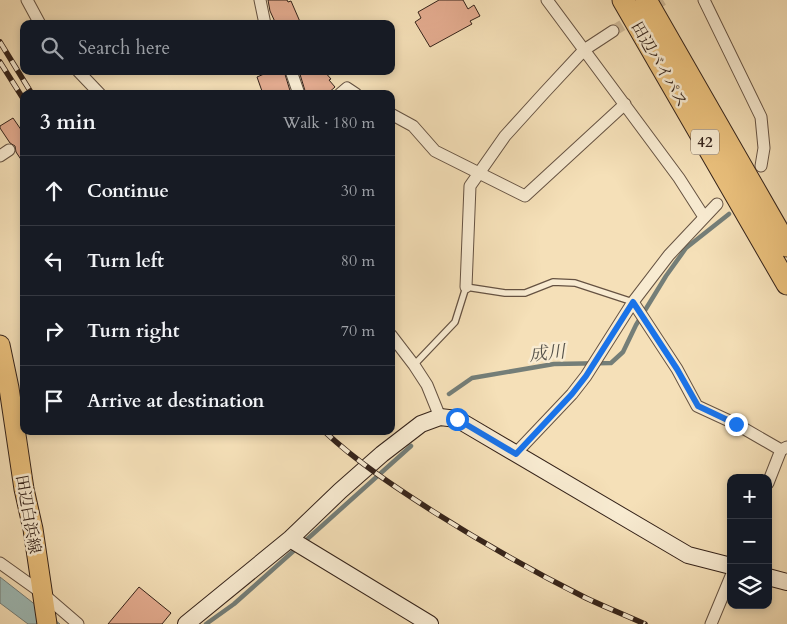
<!DOCTYPE html>
<html lang="en">
<head>
<meta charset="utf-8">
<style>
	:root { --surface:#171b24; --page:#20242c; --text:#f1f3f6; --muted:#9ea1a6; --line:#363941 }
	body { margin:0; font-family:Cardo,"Noto Serif JP",serif; background:var(--page); color:var(--text) }
	.controls { position:absolute; right:15px; bottom:15px; display:grid; overflow:hidden; border-radius:10px; box-shadow:0 2px 8px #0003 }
	.controls button { width:45px; height:45px; display:grid; place-items:center; padding:0; border:0; border-bottom:1px solid var(--line); background:var(--surface); color:var(--text); font:25px sans-serif }
	.stop { position:absolute; width:15px; height:15px; margin:-11px; border:4px solid #1a73e8; border-radius:50%; background:#fff }
	.stop.end { background:#1a73e8; border-color:#fff; box-shadow:0 1px 5px #0008 }
	.list { margin:0; padding:0; list-style:none }
	h2 { display:flex; justify-content:space-between; align-items:center; height:65px; margin:0; padding:0 20px; font-size:21px }
	h2 small { font-size:16px; font-weight:400; color:var(--muted) }
	.list li { display:grid; grid-template-columns:32px 1fr auto; gap:15px; align-items:center; box-sizing:border-box; height:70px; padding:0 20px; border-top:1px solid var(--line) }
	.list b { display:block; font-size:19px; white-space:nowrap }
	.list em { font-size:16px; font-style:normal; color:var(--muted) }
	.icon { flex:none; width:28px; height:28px; fill:none; stroke:currentColor; stroke-width:2; stroke-linecap:round; stroke-linejoin:round }
	.map { position:relative; flex:none; width:787px; height:624px; overflow:hidden }
	.search { position:absolute; background:var(--surface); box-shadow:0 2px 8px #0003; left:20px; top:20px; width:375px; height:55px; display:flex; align-items:center; gap:12px; box-sizing:border-box; padding:0 18px; border-radius:10px; color:var(--muted); font-size:19px }
	.panel { position:absolute; background:var(--surface); box-shadow:0 2px 8px #0003; left:20px; top:90px; width:375px; height:345px; border-radius:10px }
	.map>svg:first-child { display:block }
	.water { fill:#9ebbb7; stroke:#747e78 }
	.lines { fill:none; stroke-linecap:round; stroke-linejoin:round }
	.stream { stroke:#747e78; stroke-width:4.5 }
	.building { fill:#e4ac90; stroke:#35231a }
	.street-tunnel { stroke:#cfba98; stroke-width:11; stroke-dasharray:11 5.5; stroke-linecap:butt }
	.lane-casing { stroke:#655242; stroke-width:8 }
	.street-casing { stroke:#655242; stroke-width:13 }
	.secondary-casing { stroke:#35231a; stroke-width:18 }
	.primary-casing { stroke:#35231a; stroke-width:21 }
	.highway-casing { stroke:#35231a; stroke-width:23 }
	.lane { stroke:#f8ebd1; stroke-width:5.5 }
	.street { stroke:#f8ebd1; stroke-width:11 }
	.secondary { stroke:#f8ebd1; stroke-width:16 }
	.primary { stroke:#eac07c; stroke-width:19 }
	.highway { stroke:#eac07c; stroke-width:21 }
	.rail-casing { stroke:#35231a; stroke-width:5.5 }
	.rail { stroke:#f8ebd1; stroke-width:4; stroke-dasharray:11; stroke-linecap:butt }
	.route { stroke:#1a73e8; stroke-width:6 }
	.labels { text-anchor:middle; stroke-width:5; stroke-linejoin:round; paint-order:stroke }
	.shield { fill:#f8ebd1; stroke:#705f51; stroke-width:1 }
	.shield-label { font-size:15px; font-weight:bold; fill:#35231a }
	.street-label { font-size:16px; fill:#35231a; stroke:#f8ebd1 }
	.water-label { font-size:18px; font-style:italic; fill:#545149; stroke:#f8ebd1 }
</style>
</head>
<body>
<div class="map">
<svg width="787" height="624" viewBox="0 0 787 624">
	<rect width="100%" height="100%" fill="#f5e0b8"/>
	<filter id="stains"><feTurbulence type="fractalNoise" baseFrequency=".004" numOctaves="4"/><feColorMatrix values="0 0 0 0 .2 0 0 0 0 .09 0 0 0 0 .02 0 0 0 .5 -.17"/></filter>
	<radialGradient id="worn" r=".72"><stop offset=".6" stop-color="#630" stop-opacity="0"/><stop offset="1" stop-color="#630" stop-opacity=".3"/></radialGradient>
	<!-- water -->
	<path class="water" d="M0,577L60,624H28L0,603Z"/>
	<g class="lines">
		<!-- stream -->
		<path class="stream" d="M449,394L472,378L554,364L611,363L623,352L636,325L666,276L686,248L729,214
			M304,542L411,446
			M206,624L234,604L298,547"/>
	</g>
	<!-- building -->
	<path class="building" d="M268,0H287L288,2L291,1L301,24H276L270,11Z
		M439,0H463L468,9L474,5L480,16L470,21L472,24L430,47L415,22L421,18L418,12Z
		M271,71H284L291,94H263L257,77Z
		M299,71H324L331,79L329,80L335,87L327,94H306Z
		M13,118L24,134V164L16,152L15,146L10,143L0,128V126Z
		M139,587L171,613L162,624H108Z"/>
	<g class="lines">
		<!-- street-tunnel -->
		<path class="street-tunnel" d="M613,31L663,0"/>
		<defs>
			<path id="lane" d="M414,365L455,322L466,287L505,293H525L553,282L575,283L633,302"/>
			<path id="street" d="M27,0L40,24
				M260,0L265,24
				M547,0L679,178L704,217
				M704,0L761,117L764,148L761,166
				M78,71L100,94
				M291,71L299,94
				M340,94L347,88L356,94
				M391,114L413,126L435,151L525,196L625,104
				M0,156L9,150
				M466,287L470,186L505,136L544,93L584,50L613,31
				M633,302L677,369L697,406L736,424L781,450
				M391,335L414,365L427,385L440,417
				M516,453L572,394L586,376L633,302L669,255L717,204
				M768,483L781,450L787,447
				M0,563L42,593L78,624
				M711,624L731,576"/>
			<path id="secondary" d="M290,539L430,624
				M768,577L787,582
				M186,624L290,539L340,491L382,454L421,424L440,417L457,419L688,555L731,566"/>
			<path id="primary" d="M0,345L9,388L24,489L33,529L47,624"/>
			<path id="highway" d="M623,0L787,284
				M646,0L787,246"/>
		</defs>
		<!-- lane casing -->
		<use href="#lane" class="lane-casing"/>
		<!-- street casing -->
		<use href="#street" class="street-casing"/>
		<!-- secondary casing -->
		<use href="#secondary" class="secondary-casing"/>
		<!-- primary casing -->
		<use href="#primary" class="primary-casing"/>
		<!-- highway casing -->
		<use href="#highway" class="highway-casing"/>
		<!-- lane -->
		<use href="#lane" class="lane"/>
		<!-- street -->
		<use href="#street" class="street"/>
		<!-- secondary -->
		<use href="#secondary" class="secondary"/>
		<!-- primary -->
		<use href="#primary" class="primary"/>
		<!-- highway -->
		<use href="#highway" class="highway"/>
		<defs>
			<path id="rail" d="M0,42L32,94
				M0,62L24,100
				M324,431C357,462 395,487 434,512C483,543 534,572 586,598C605,607 625,615 645,624"/>
		</defs>
		<!-- rail casing -->
		<use href="#rail" class="rail-casing"/>
		<!-- rail -->
		<use href="#rail" class="rail"/>
	</g>
	<g class="lines">
		<!-- route -->
		<path class="route" d="M457,419L516,454L572,394L586,376L633,302L677,369L698,406L736,424"/>
	</g>
	<g class="labels">
		<!-- shield labels -->
		<rect class="shield" x="691" y="129.5" width="28" height="25" rx="4"/>
		<g class="shield-label">
			<text x="705" y="147">42</text>
		</g>
		<!-- street labels -->
		<g class="street-label">
			<text transform="translate(660 64) rotate(60)" y="6">田辺バイパス</text>
			<text transform="translate(29 514) rotate(80)" y="6">田辺白浜線</text>
		</g>
		<!-- water labels -->
		<g class="water-label">
			<text transform="translate(547 353) rotate(-6)" y="6">成川</text>
		</g>
	</g>
	<rect width="100%" height="100%" filter="url(#stains)"/>
	<rect width="100%" height="100%" fill="url(#worn)"/>
</svg>
<div class="controls">
<button>+</button>
<button>−</button>
<button><svg class="icon" aria-label="layers" viewBox="0 0 24 24"><path d="M12 4l9 5-9 5-9-5zM3 14l9 5 9-5"/></svg></button>
</div>
<div class="stop" style="left:457px;top:419px"></div>
<div class="stop end" style="left:736px;top:424px"></div>
<div class="search"><svg class="icon" aria-label="search" viewBox="0 0 24 24"><circle cx="10" cy="10" r="6"/><path d="M15 15l6 6"/></svg>Search here</div>
<section class="panel">
<h2>3 min<small>Walk · 180 m</small></h2>
<ul class="list">
<li><svg class="icon" aria-label="ahead" viewBox="0 0 24 24"><path d="M12 20V5M6 11l6-6 6 6"/></svg><div><b>Continue</b></div><em>30 m</em></li>
<li><svg class="icon" aria-label="left" viewBox="0 0 24 24"><path d="M17 20v-9H6M10 6l-5 5 5 5"/></svg><div><b>Turn left</b></div><em>80 m</em></li>
<li><svg class="icon" aria-label="right" viewBox="0 0 24 24"><path d="M7 20v-9h11M14 6l5 5-5 5"/></svg><div><b>Turn right</b></div><em>70 m</em></li>
<li><svg class="icon" aria-label="arrive" viewBox="0 0 24 24"><path d="M6 21V4h12l-3 4 3 4H6"/></svg><div><b>Arrive at destination</b></div></li>
</ul>
</section>
</div>
</body>
</html>
